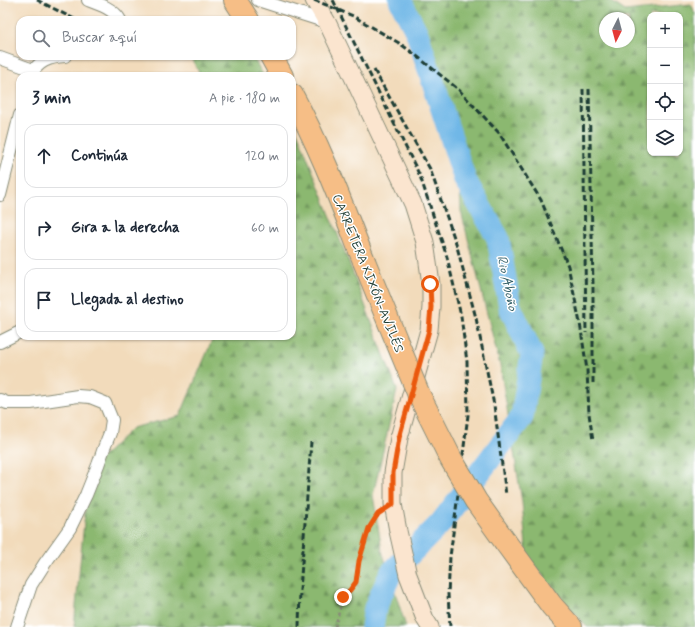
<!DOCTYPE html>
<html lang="es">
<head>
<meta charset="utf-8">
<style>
	:root { --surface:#fff; --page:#f2f2f3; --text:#1f2937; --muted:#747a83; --line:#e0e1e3 }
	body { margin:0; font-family:Mynerve,sans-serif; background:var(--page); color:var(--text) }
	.controls { position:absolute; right:12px; top:12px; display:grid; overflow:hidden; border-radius:8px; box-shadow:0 1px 3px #0004 }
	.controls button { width:36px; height:36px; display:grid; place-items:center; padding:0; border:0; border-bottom:1px solid var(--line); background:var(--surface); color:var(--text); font:20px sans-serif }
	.compass { position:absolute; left:599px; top:12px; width:36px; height:36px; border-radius:50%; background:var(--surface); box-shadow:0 1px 3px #0004; rotate:186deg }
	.stop { position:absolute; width:12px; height:12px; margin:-9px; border:3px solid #ea580c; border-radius:50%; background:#fff }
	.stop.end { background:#ea580c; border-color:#fff; box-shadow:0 1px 4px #0008 }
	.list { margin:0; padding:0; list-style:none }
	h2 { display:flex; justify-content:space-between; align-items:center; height:52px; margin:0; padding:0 16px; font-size:17px }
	h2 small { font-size:13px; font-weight:400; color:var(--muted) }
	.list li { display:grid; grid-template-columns:26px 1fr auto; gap:12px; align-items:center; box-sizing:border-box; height:64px; margin:0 8px 8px; padding:0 8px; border:1px solid var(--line); border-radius:12px }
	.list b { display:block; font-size:15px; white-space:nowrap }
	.list em { font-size:13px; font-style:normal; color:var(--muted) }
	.icon { flex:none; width:22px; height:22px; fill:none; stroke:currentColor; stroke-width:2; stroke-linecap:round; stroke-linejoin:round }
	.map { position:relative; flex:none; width:695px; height:627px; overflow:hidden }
	.search { position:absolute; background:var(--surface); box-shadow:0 1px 3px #0004; left:16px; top:16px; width:280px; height:44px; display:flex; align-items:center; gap:10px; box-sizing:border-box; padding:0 14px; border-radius:12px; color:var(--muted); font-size:15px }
	.panel { position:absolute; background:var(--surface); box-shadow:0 1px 3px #0004; left:16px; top:72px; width:280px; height:268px; border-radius:12px }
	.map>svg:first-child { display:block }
	.forest { fill:url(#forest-firs); stroke:#557a52; fill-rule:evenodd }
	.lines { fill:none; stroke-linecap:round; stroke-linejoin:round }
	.river { stroke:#70b7e7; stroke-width:23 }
	.street-casing { stroke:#888c78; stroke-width:14 }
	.secondary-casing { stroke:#888c78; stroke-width:19 }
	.highway-casing { stroke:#888c78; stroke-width:24 }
	.path { stroke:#888c78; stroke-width:2.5; stroke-dasharray:3 3; stroke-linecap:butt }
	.street { stroke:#fff; stroke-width:12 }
	.secondary { stroke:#fbe5cf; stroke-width:17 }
	.highway { stroke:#f6be86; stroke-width:22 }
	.rail { stroke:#1f3d34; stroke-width:3; stroke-dasharray:6 3; stroke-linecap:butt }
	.highway-bridge-casing { stroke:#888c78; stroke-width:24; stroke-linecap:butt }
	.highway-bridge { stroke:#f6be86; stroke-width:22 }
	.route { stroke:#ea580c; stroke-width:5 }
	.labels { text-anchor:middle; stroke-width:3; stroke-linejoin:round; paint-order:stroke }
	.street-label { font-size:13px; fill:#1f3d34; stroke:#fff }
	.water-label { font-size:14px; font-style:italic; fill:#37626a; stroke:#fff }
</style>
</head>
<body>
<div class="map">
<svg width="695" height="627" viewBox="0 0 695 627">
	<defs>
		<pattern id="forest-firs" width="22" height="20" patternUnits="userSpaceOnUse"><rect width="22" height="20" fill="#8bb870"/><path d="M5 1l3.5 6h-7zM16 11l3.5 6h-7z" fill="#71975d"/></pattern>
	</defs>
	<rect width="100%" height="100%" fill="#fff"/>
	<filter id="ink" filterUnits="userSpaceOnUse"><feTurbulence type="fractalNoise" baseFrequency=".025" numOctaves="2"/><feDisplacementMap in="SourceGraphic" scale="8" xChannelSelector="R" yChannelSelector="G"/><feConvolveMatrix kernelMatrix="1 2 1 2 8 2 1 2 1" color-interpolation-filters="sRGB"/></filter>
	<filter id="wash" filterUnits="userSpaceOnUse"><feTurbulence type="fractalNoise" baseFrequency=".012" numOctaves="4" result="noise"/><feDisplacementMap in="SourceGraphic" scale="16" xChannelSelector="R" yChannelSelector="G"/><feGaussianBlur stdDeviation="0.9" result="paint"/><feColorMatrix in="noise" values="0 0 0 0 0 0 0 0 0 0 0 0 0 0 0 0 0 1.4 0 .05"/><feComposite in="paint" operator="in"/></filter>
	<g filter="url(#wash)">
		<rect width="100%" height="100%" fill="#f2dbbb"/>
		<!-- forest -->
		<path class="forest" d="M409,0H609L625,11L691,4L695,14V627H587L527,557L522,502L500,365L461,211L457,128L410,41ZM650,15H680V153H650ZM605,18H629V42H605Z
			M190,56H252L264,76H201Z
			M292,124L298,134L353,273L397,390L373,495L382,551L406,627H74L89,470L132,428L180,416L214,336H292Z"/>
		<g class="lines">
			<!-- river -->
			<path class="river" d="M372,627L375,608L391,573L440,524L522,417L532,354L510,307L498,238L465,180L417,33L400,0"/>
		</g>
	</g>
	<g filter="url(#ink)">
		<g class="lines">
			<defs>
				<path id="street" d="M88,0C99,4 114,9 120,20
					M258,0L327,22
					M0,58L33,70
					M31,76C37,61 50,57 65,56
					M0,195L20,115
					M0,342L20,332
					M0,400L7,403H31L78,396L90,397L105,403L112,420L110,433L104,448L98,465L86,495L70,528L45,563L31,585L17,627"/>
				<path id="secondary" d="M314,0L327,22L413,204L425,242L431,284V307L429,330L399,438L393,473V504L398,531L408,575L425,619L430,627"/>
				<path id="highway" d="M235,0L248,20
					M271,56L282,76
					M292,95C321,148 342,205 364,261
					M506,543L552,606L571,627"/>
			</defs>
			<!-- street casing -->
			<use href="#street" class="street-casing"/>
			<!-- secondary casing -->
			<use href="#secondary" class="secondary-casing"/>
			<!-- highway casing -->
			<use href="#highway" class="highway-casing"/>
			<!-- path -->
			<path class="path" d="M335,627L343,597L350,590L356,582L359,561L369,528L379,514L381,512"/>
			<!-- street -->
			<use href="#street" class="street"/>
			<!-- secondary -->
			<use href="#secondary" class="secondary"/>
			<!-- highway -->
			<use href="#highway" class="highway"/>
			<!-- rail -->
			<path class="rail" d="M37,0L76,20
				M314,0L353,16L399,43L413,53L458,89L499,133L541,200L568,266L580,323L587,370L589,414L593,440
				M333,0L420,176L447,257L461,316L467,362L468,415L450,557L448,594L450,627
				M374,70L430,169L456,243L476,318L494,405L506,495
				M583,89L586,333
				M589,89L593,285V385
				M299,627L300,590L311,442"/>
			<defs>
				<path id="highway-bridge" d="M364,261L390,325L419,395L451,459L476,501L506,543"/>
			</defs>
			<!-- highway-bridge casing -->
			<use href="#highway-bridge" class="highway-bridge-casing"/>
			<!-- highway-bridge -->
			<use href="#highway-bridge" class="highway-bridge"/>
		</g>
	</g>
	<g class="lines" filter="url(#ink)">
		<!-- route -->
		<path class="route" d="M343,597L350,590L356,582L359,561L369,528L378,514L393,504V473L399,438L429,330L431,307L430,284"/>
	</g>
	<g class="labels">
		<!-- street labels -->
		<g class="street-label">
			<text transform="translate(369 273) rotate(68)" y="5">CARRETERA XIXÓN-AVILÉS</text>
		</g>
		<!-- water labels -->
		<g class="water-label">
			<text transform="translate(508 283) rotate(78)" y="5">Rio Aboño</text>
		</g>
	</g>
</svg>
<div class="controls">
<button>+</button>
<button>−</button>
<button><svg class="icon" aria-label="locate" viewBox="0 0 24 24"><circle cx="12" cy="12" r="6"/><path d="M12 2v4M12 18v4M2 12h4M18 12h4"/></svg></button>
<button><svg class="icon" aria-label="layers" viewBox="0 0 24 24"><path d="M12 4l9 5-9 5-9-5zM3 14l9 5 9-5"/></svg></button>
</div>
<svg class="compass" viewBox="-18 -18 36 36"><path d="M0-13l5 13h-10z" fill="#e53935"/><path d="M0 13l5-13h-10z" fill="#747a83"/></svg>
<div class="stop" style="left:430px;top:284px"></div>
<div class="stop end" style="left:343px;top:597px"></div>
<div class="search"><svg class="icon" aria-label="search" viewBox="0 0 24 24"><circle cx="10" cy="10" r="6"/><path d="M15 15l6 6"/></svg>Buscar aquí</div>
<section class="panel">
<h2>3 min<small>A pie · 180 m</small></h2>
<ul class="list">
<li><svg class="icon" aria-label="ahead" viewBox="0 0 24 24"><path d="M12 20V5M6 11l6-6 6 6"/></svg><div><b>Continúa</b></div><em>120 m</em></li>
<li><svg class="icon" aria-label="right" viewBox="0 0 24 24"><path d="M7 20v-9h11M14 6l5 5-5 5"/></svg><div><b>Gira a la derecha</b></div><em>60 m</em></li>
<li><svg class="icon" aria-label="arrive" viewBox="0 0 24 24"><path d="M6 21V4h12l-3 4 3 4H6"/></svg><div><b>Llegada al destino</b></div></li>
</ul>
</section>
</div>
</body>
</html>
